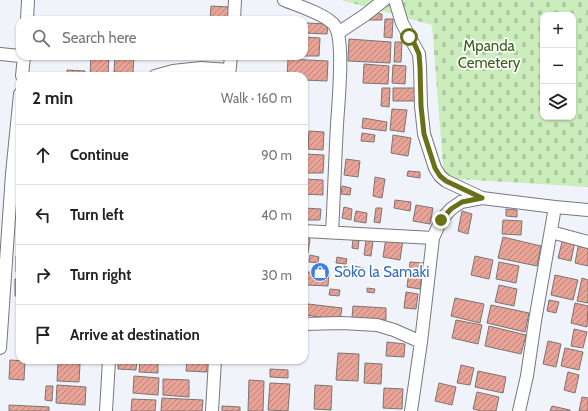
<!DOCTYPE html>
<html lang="en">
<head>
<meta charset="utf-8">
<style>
	:root { --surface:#fff; --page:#f6f6f6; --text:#222; --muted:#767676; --line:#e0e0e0 }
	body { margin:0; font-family:Cabin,sans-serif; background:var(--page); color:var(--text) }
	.controls { position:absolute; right:12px; top:12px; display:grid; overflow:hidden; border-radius:8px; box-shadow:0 1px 3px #0004 }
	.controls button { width:36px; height:36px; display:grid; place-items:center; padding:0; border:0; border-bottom:1px solid var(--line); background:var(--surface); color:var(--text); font:20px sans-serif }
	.stop { position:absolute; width:12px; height:12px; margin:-9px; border:3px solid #68711a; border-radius:50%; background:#fff }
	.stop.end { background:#68711a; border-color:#fff; box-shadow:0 1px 4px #0008 }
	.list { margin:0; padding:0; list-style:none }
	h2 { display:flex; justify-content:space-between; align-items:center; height:52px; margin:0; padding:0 16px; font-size:17px }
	h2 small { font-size:13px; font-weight:400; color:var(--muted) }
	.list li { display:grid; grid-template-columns:26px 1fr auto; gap:12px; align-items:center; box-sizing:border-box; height:60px; padding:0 16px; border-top:1px solid var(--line) }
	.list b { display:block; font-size:15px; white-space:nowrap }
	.list em { font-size:13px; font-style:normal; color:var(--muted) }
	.icon { flex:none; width:22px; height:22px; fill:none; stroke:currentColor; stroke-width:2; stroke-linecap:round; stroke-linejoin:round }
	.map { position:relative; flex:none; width:588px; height:411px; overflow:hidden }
	.search { position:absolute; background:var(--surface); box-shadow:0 1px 3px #0004; left:16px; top:16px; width:292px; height:44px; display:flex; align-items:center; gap:10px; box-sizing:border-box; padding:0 14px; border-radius:12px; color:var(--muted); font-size:15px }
	.panel { position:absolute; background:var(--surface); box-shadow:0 1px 3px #0004; left:16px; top:72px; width:292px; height:292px; border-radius:12px }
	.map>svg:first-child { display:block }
	.cemetery { fill:url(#cemetery-stones); fill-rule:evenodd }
	.building { fill:url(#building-hatch); stroke:#7c7573 }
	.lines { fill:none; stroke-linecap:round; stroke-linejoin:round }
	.street-casing { stroke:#76787e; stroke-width:14 }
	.street { stroke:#fff; stroke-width:12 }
	.route { stroke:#68711a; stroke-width:5 }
	.labels { text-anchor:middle; stroke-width:3.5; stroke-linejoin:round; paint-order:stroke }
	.park-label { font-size:15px; fill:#356216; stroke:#fff }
	.shop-label { font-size:15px; fill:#366cbe; stroke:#fff; text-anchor:start }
</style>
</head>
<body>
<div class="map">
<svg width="588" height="411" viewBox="0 0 588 411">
	<defs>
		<pattern id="cemetery-stones" width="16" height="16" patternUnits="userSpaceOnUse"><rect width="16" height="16" fill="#cbecbb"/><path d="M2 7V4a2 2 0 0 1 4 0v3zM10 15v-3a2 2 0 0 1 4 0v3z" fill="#aecaa1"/></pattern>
		<pattern id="building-hatch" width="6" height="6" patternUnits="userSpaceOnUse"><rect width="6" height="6" fill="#e9a396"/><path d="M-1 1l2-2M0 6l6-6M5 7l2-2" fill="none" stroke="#bc847a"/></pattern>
	</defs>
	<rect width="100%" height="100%" fill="#f0f3f9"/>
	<!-- cemetery -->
	<path class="cemetery" d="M341,0H588V187L444,178L432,25ZM543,15H573V117H543Z"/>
	<!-- building -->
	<path class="building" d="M211,6L229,7L228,20H210Z
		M369,13L382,14V20H369Z
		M385,19H393L392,38L384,37Z
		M306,23L328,24L327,34L305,33Z
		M304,37L320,38L319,56H304Z
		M349,39L391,42L390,63L348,61Z
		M395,42H402L401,62H394Z
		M91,56H109L108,76H90Z
		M115,56H134L133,73L114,72Z
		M288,59L328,61L327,81L304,80V76H287Z
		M364,64L389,66L388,84L363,83Z
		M393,65L406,66L405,84L392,83Z
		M67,70L85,71V76H67Z
		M382,88H390L389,107L381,106Z
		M393,88H415V101H393Z
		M392,109L407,110L404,132L390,130Z
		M363,118L387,122L386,131L362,128Z
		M309,131L324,132L323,150L308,149Z
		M362,133L375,135L374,142L361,141Z
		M393,135L411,138L408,156L391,153Z
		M304,154L324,155L323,173H304Z
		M346,159L360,161L358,177L344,175Z
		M408,171L420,172V178L407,176Z
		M375,177L385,179L382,198L373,196Z
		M304,179L323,180V195L304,194Z
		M342,186L351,188L350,195L341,194Z
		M395,200L411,202L410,211L394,208Z
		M416,205L433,208L430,224L413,221Z
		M19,207H20V226H18Z
		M344,207L352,209L351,220L342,218Z
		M304,208L321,209L320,220H304Z
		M376,208H382L380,223L374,222Z
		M506,209L517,210V217L506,216Z
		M356,211L367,213L366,223L354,221Z
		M462,211L472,214L468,234L458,231Z
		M503,220L522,221L521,235L502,234Z
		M19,232H20V249H18Z
		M503,237L541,246L537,266L498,258Z
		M304,238L310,239L308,253H304Z
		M386,238L403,240L400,260L383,257Z
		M563,238L575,241L571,261L558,258Z
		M353,239L359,240L358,249L352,248Z
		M366,240L373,241L371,256L364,255Z
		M579,242L588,245V266L575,263Z
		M310,255L319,257L318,263L309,262Z
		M16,256H20V273L16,272Z
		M475,256L493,260L489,279L471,275Z
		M337,257L347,259L346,264L336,263Z
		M410,262L423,263L420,289L407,287Z
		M499,262L519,266L516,283L496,279Z
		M338,266L348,267L347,272L337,270Z
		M354,266L364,268V272L354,271Z
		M307,272L329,273L328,286L306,285Z
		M555,275L578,280L573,300L551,295Z
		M582,278L588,280V303L577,301Z
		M15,279H20V296H15Z
		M499,285L517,289L514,306L495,302Z
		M367,288L375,289L374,293L367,292Z
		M330,289L340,290L339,296L329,295Z
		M406,292L418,294L416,309L404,308Z
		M455,298L484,304L480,323L451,316Z
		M549,300L559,302L556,313L547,311Z
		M575,303L588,306L587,327L571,323Z
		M308,304L342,308L340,320L306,315Z
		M491,305L529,313L525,332L487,323Z
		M353,306L386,308V320L352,318Z
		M456,320L482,325L478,344L452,338Z
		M489,326L526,335L521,354L485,346Z
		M574,329L587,332L583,348L571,346Z
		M548,341L561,344L556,367L543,364Z
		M387,342L405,344L404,357L386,356Z
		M565,348L583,352L579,370L561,366Z
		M338,353L359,354L358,381L336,380Z
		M10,360L25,361L24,380L9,379Z
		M118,360H137L136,370L118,369Z
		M140,360H158V373L139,372Z
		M187,360H207V372L186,371Z
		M58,362L80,364L79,382L57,381Z
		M365,363L382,364L381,384L364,383Z
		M461,365L474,368L470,385L457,383Z
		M270,369L288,370V378L270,377Z
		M478,371L506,377L503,393L475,387Z
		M568,372L579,375L575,393L564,390Z
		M134,376L159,378L158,395L133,393Z
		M163,379L189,380V397L163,395Z
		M249,380L264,381L263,411H248Z
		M270,383L290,384L288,411L268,410Z
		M439,383L456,387L452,405L435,401Z
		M57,385L86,387L85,405L56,403Z
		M315,385L332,386L331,410L314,409Z
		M46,386H53L52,401L45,400Z
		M384,388L403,389L402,409L383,408Z
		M477,392L499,397L496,411H481L473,409Z
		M582,397L588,398V411H579Z
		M162,398L203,400L202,411H161Z
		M132,399L156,400L155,411H131Z
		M9,405L49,407V411H9Z
		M222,406L240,407V411H222Z
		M552,406L570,410V411H550Z"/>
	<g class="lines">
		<defs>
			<path id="street" d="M284,0C296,5 328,15 335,26C345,41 338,105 337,125C335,161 334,197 332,232
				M395,0L402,23L419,54L420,67L421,106L424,134L435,168L440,176L446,181L482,198
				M27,20L28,0
				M234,20L235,0
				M338,33L365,15L384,0
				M0,54L20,56
				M22,76L24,56
				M155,76L173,71L201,68L229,70
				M229,76L231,56
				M304,231L433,238
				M551,232L588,242
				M304,324L342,323L377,325L394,330L421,342
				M0,348L12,174L20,94
				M106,411L109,360
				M212,411L215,360
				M411,411L421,342L433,238L441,220L451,209L461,202L482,198L555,207L588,210
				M519,411L527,376L535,321L555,207"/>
		</defs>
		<!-- street casing -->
		<use href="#street" class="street-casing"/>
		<!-- street -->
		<use href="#street" class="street"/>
	</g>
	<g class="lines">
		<!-- route -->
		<path class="route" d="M409,37L414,43L419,54L420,67L421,106L424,134L435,168L440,176L446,181L482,198L462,202L451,209L441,220"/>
	</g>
	<!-- icons -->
	<defs>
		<symbol id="shop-disc" viewBox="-11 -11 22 22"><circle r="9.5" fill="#3f7fe0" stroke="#fff"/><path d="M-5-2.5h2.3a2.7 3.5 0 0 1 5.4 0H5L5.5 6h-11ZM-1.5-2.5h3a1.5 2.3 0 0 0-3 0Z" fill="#fff"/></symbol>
	</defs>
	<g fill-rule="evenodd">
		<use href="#shop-disc" x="309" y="261" width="22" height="22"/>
	</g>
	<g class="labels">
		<!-- park labels -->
		<g class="park-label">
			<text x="489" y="51">Mpanda<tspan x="489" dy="17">Cemetery</tspan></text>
		</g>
		<!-- shop labels -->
		<g class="shop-label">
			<text x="334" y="277">Soko la Samaki</text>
		</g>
	</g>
</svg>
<div class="controls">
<button>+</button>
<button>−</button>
<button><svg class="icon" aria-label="layers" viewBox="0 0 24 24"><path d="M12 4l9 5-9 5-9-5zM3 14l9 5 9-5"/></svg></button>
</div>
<div class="stop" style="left:409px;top:37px"></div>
<div class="stop end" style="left:441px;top:220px"></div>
<div class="search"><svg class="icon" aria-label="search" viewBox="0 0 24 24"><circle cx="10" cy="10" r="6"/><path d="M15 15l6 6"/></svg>Search here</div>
<section class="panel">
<h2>2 min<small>Walk · 160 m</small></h2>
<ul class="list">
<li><svg class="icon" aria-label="ahead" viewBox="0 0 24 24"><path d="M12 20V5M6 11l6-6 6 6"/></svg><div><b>Continue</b></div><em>90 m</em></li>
<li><svg class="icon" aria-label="left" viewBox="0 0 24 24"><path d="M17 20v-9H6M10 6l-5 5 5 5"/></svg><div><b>Turn left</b></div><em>40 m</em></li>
<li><svg class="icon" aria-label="right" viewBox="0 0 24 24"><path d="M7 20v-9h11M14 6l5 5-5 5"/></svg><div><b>Turn right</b></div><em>30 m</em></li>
<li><svg class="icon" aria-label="arrive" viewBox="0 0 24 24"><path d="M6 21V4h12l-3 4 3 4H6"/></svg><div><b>Arrive at destination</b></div></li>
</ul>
</section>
</div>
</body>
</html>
